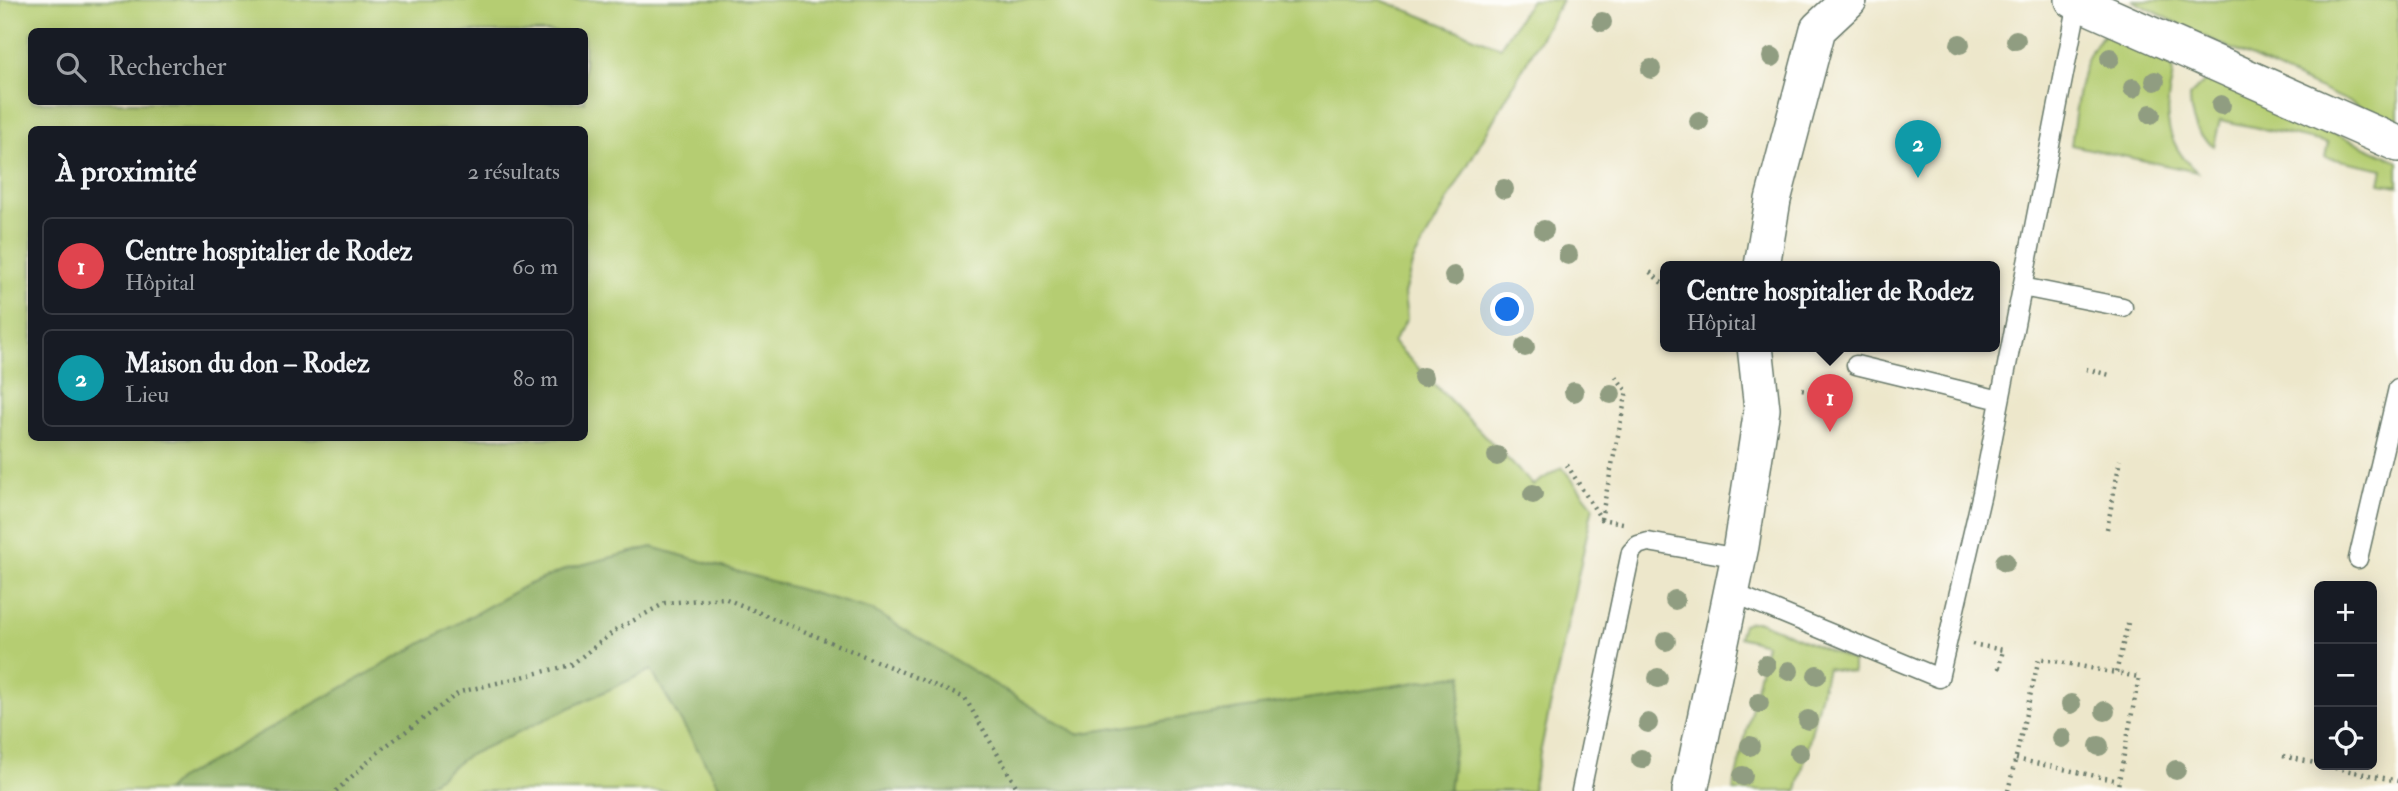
<!DOCTYPE html>
<html lang="fr">
<head>
<meta charset="utf-8">
<style>
	:root { --surface:#171b24; --page:#20242c; --text:#f1f3f6; --muted:#9ea1a6; --line:#363941; --accent:#d690ce }
	body { margin:0; font-family:"IM FELL Double Pica",serif; background:var(--page); color:var(--text) }
	.controls { position:absolute; right:21px; bottom:21px; display:grid; overflow:hidden; border-radius:10px; box-shadow:0 4px 18px #0003 }
	.controls button { width:63px; height:63px; display:grid; place-items:center; padding:0; border:0; border-bottom:2px solid var(--line); background:var(--surface); color:var(--text); font:35px sans-serif }
	.you { position:absolute; left:1508px; top:310px; width:24px; height:24px; margin:-18px; border:5px solid #fff; border-radius:50%; background:#1a73e8; box-shadow:0 0 0 10px #1a73e833 }
	.badge { display:grid; place-items:center; width:46px; height:46px; border-radius:50%; background:var(--accent); color:#fff; font-size:23px; font-weight:700 }
	.pin { position:absolute; translate:-50% -58px; filter:drop-shadow(0 2px 4px #0008) }
	.pin::after { content:''; position:absolute; top:37px; width:24px; height:21px; background:inherit; clip-path:polygon(0 0,100% 0,50% 100%) }
	.popup { position:absolute; left:1660px; top:261px; width:340px; height:91px; box-sizing:border-box; display:grid; place-content:center; border-radius:10px; background:var(--surface); filter:drop-shadow(0 2px 5px #0005); font-size:23px; white-space:nowrap; color:var(--muted) }
	.popup b { font-size:26px; color:var(--text) }
	.popup::after { content:''; position:absolute; left:50%; top:100%; margin-left:-14px; border:14px solid transparent; border-top-color:var(--surface) }
	.list { margin:0; padding:0; list-style:none }
	h2 { display:flex; justify-content:space-between; align-items:center; height:91px; margin:0; padding:0 28px; font-size:30px }
	h2 small { font-size:23px; font-weight:400; color:var(--muted) }
	.list li { display:grid; grid-template-columns:46px 1fr auto; gap:21px; align-items:center; box-sizing:border-box; height:98px; margin:0 14px 14px; padding:0 14px; border:2px solid var(--line); border-radius:10px }
	.list b { display:block; font-size:26px; white-space:nowrap }
	.list p { margin:0; font-size:23px; white-space:nowrap; color:var(--muted) }
	.list em { font-size:23px; font-style:normal; color:var(--muted) }
	.icon { flex:none; width:38px; height:38px; fill:none; stroke:currentColor; stroke-width:2; stroke-linecap:round; stroke-linejoin:round }
	.map { position:relative; flex:none; width:2398px; height:791px; overflow:hidden }
	.search { position:absolute; background:var(--surface); box-shadow:0 4px 18px #0003; left:28px; top:28px; width:560px; height:77px; display:flex; align-items:center; gap:18px; box-sizing:border-box; padding:0 24px; border-radius:10px; color:var(--muted); font-size:26px }
	.panel { position:absolute; background:var(--surface); box-shadow:0 4px 18px #0003; left:28px; top:126px; width:560px; height:315px; border-radius:10px }
	.map>svg:first-child { display:block }
	.green { fill:#b5cd72; stroke:#6a8553; stroke-width:2; fill-rule:evenodd }
	.forest { fill:#90b064; stroke:#58764c; stroke-width:2 }
	.lines { fill:none; stroke-linecap:round; stroke-linejoin:round }
	.lane-casing { stroke:#677869; stroke-width:21 }
	.street-casing { stroke:#677869; stroke-width:38 }
	.path { stroke:#677869; stroke-width:4.5; stroke-dasharray:2 5; stroke-linecap:butt }
	.lane { stroke:#fff; stroke-width:18 }
	.street { stroke:#fff; stroke-width:35 }
	.tree { fill:#909d81 }
</style>
</head>
<body>
<div class="map">
<svg width="2398" height="791" viewBox="0 0 2398 791">
	<rect width="100%" height="100%" fill="#fdfcf7"/>
	<filter id="ink" filterUnits="userSpaceOnUse"><feTurbulence type="fractalNoise" baseFrequency=".0143" numOctaves="2"/><feDisplacementMap in="SourceGraphic" scale="14" xChannelSelector="R" yChannelSelector="G"/><feConvolveMatrix kernelMatrix="1 2 1 2 8 2 1 2 1" color-interpolation-filters="sRGB"/></filter>
	<filter id="wash" filterUnits="userSpaceOnUse"><feTurbulence type="fractalNoise" baseFrequency=".00686" numOctaves="4" result="noise"/><feDisplacementMap in="SourceGraphic" scale="28" xChannelSelector="R" yChannelSelector="G"/><feGaussianBlur stdDeviation="1.57" result="paint"/><feColorMatrix in="noise" values="0 0 0 0 0 0 0 0 0 0 0 0 0 0 0 0 0 1.4 0 .05"/><feComposite in="paint" operator="in"/></filter>
	<g filter="url(#wash)">
		<rect width="100%" height="100%" fill="#ede7cb"/>
		<!-- green -->
		<path class="green" d="M0,0H1381L1500,47L1531,0H1562L1413,261L1404,294L1407,319L1393,342L1533,485L1562,467L1593,506L1532,791H1449L1463,675L1037,791H0ZM32,32H584V102H32ZM32,130H584V438H32Z
			M2132,0H2398V124L2188,29Z
			M2112,31L2168,57C2176,71 2172,79 2169,94C2163,126 2173,151 2197,172L2071,145C2076,114 2079,41 2112,31Z
			M2205,81H2216L2398,161V186L2380,183L2383,169L2325,157L2328,143L2220,120L2214,146C2195,134 2190,118 2190,96Z
			M1749,622H1760L1853,661V673L1827,668L1797,791H1733L1766,644L1739,637L1743,624Z"/>
		<!-- forest -->
		<path class="forest" d="M652,547L872,610L1077,734L1463,675L1449,791H722L651,670L467,756L420,791H166L177,780L525,586L569,568Z"/>
	</g>
	<g filter="url(#ink)">
		<g class="lines">
			<defs>
				<path id="lane" d="M2022,287L2123,307
					M1856,365L2000,400
					M2358,559L2398,388
					M1731,592L1939,678L1982,493L2078,2
					M1581,791L1631,552L1638,545L1648,542L1739,558"/>
				<path id="street" d="M2073,0L2398,144
					M1762,266L1773,200L1818,29L1849,0
					M1690,791L1741,546L1762,409L1755,346"/>
			</defs>
			<!-- lane casing -->
			<use href="#lane" class="lane-casing"/>
			<!-- street casing -->
			<use href="#street" class="street-casing"/>
			<!-- path -->
			<path class="path" d="M1650,272L1664,285
				M2086,369L2110,375
				M1802,389L1829,395L1833,378
				M1567,465L1601,519L1623,523
				M1601,519L1627,391L1615,376
				M2107,529L2120,460
				M1972,644L2003,650L1999,667L2002,668
				M2283,756L2319,764
				M2016,759L2119,781
				M2321,765L2398,781
				M336,791L383,748L460,692L571,665L616,630L665,603L724,598L965,698L1019,791
				M2008,791L2039,658L2116,673
				M2117,791L2139,677L2116,673L2128,623"/>
			<!-- lane -->
			<use href="#lane" class="lane"/>
			<!-- street -->
			<use href="#street" class="street"/>
		</g>
		<!-- trees -->
		<g class="tree">
			<circle cx="1602" cy="22" r="10"/>
			<circle cx="2016" cy="40" r="10"/>
			<circle cx="1960" cy="44" r="10"/>
			<circle cx="1772" cy="57" r="10"/>
			<circle cx="2110" cy="58" r="10"/>
			<circle cx="1651" cy="69" r="10"/>
			<circle cx="2155" cy="81" r="10"/>
			<circle cx="2133" cy="88" r="10"/>
			<circle cx="2221" cy="105" r="10"/>
			<circle cx="2151" cy="114" r="10"/>
			<circle cx="1699" cy="121" r="10"/>
			<circle cx="1504" cy="189" r="10"/>
			<circle cx="1544" cy="230" r="10"/>
			<circle cx="1568" cy="255" r="10"/>
			<circle cx="1454" cy="276" r="10"/>
			<circle cx="1525" cy="347" r="10"/>
			<circle cx="1423" cy="377" r="10"/>
			<circle cx="1574" cy="392" r="10"/>
			<circle cx="1611" cy="394" r="10"/>
			<circle cx="1497" cy="456" r="10"/>
			<circle cx="1533" cy="494" r="10"/>
			<circle cx="2005" cy="562" r="10"/>
			<circle cx="1675" cy="600" r="10"/>
			<circle cx="1666" cy="641" r="10"/>
			<circle cx="1766" cy="665" r="10"/>
			<circle cx="1789" cy="671" r="10"/>
			<circle cx="1817" cy="675" r="10"/>
			<circle cx="1658" cy="678" r="10"/>
			<circle cx="1759" cy="703" r="10"/>
			<circle cx="2071" cy="704" r="10"/>
			<circle cx="2105" cy="711" r="10"/>
			<circle cx="1808" cy="720" r="10"/>
			<circle cx="1648" cy="723" r="10"/>
			<circle cx="2062" cy="738" r="10"/>
			<circle cx="1750" cy="746" r="10"/>
			<circle cx="2099" cy="746" r="10"/>
			<circle cx="1799" cy="753" r="10"/>
			<circle cx="1641" cy="759" r="10"/>
			<circle cx="2176" cy="770" r="10"/>
			<circle cx="1743" cy="776" r="10"/>
		</g>
	</g>
</svg>
<div class="controls">
<button>+</button>
<button>−</button>
<button><svg class="icon" aria-label="locate" viewBox="0 0 24 24"><circle cx="12" cy="12" r="6"/><path d="M12 2v4M12 18v4M2 12h4M18 12h4"/></svg></button>
</div>
<div class="you"></div>
<div class="pin badge" style="left:1830px;top:432px;background:#e0444e">1</div>
<div class="popup"><b>Centre hospitalier de Rodez</b>Hôpital</div>
<div class="pin badge" style="left:1918px;top:178px;background:#0f9aa8">2</div>
<div class="search"><svg class="icon" aria-label="search" viewBox="0 0 24 24"><circle cx="10" cy="10" r="6"/><path d="M15 15l6 6"/></svg>Rechercher</div>
<section class="panel">
<h2>À proximité<small>2 résultats</small></h2>
<ul class="list">
<li><span class="badge" style="background:#e0444e">1</span><div><b>Centre hospitalier de Rodez</b><p>Hôpital</p></div><em>60 m</em></li>
<li><span class="badge" style="background:#0f9aa8">2</span><div><b>Maison du don – Rodez</b><p>Lieu</p></div><em>80 m</em></li>
</ul>
</section>
</div>
</body>
</html>
